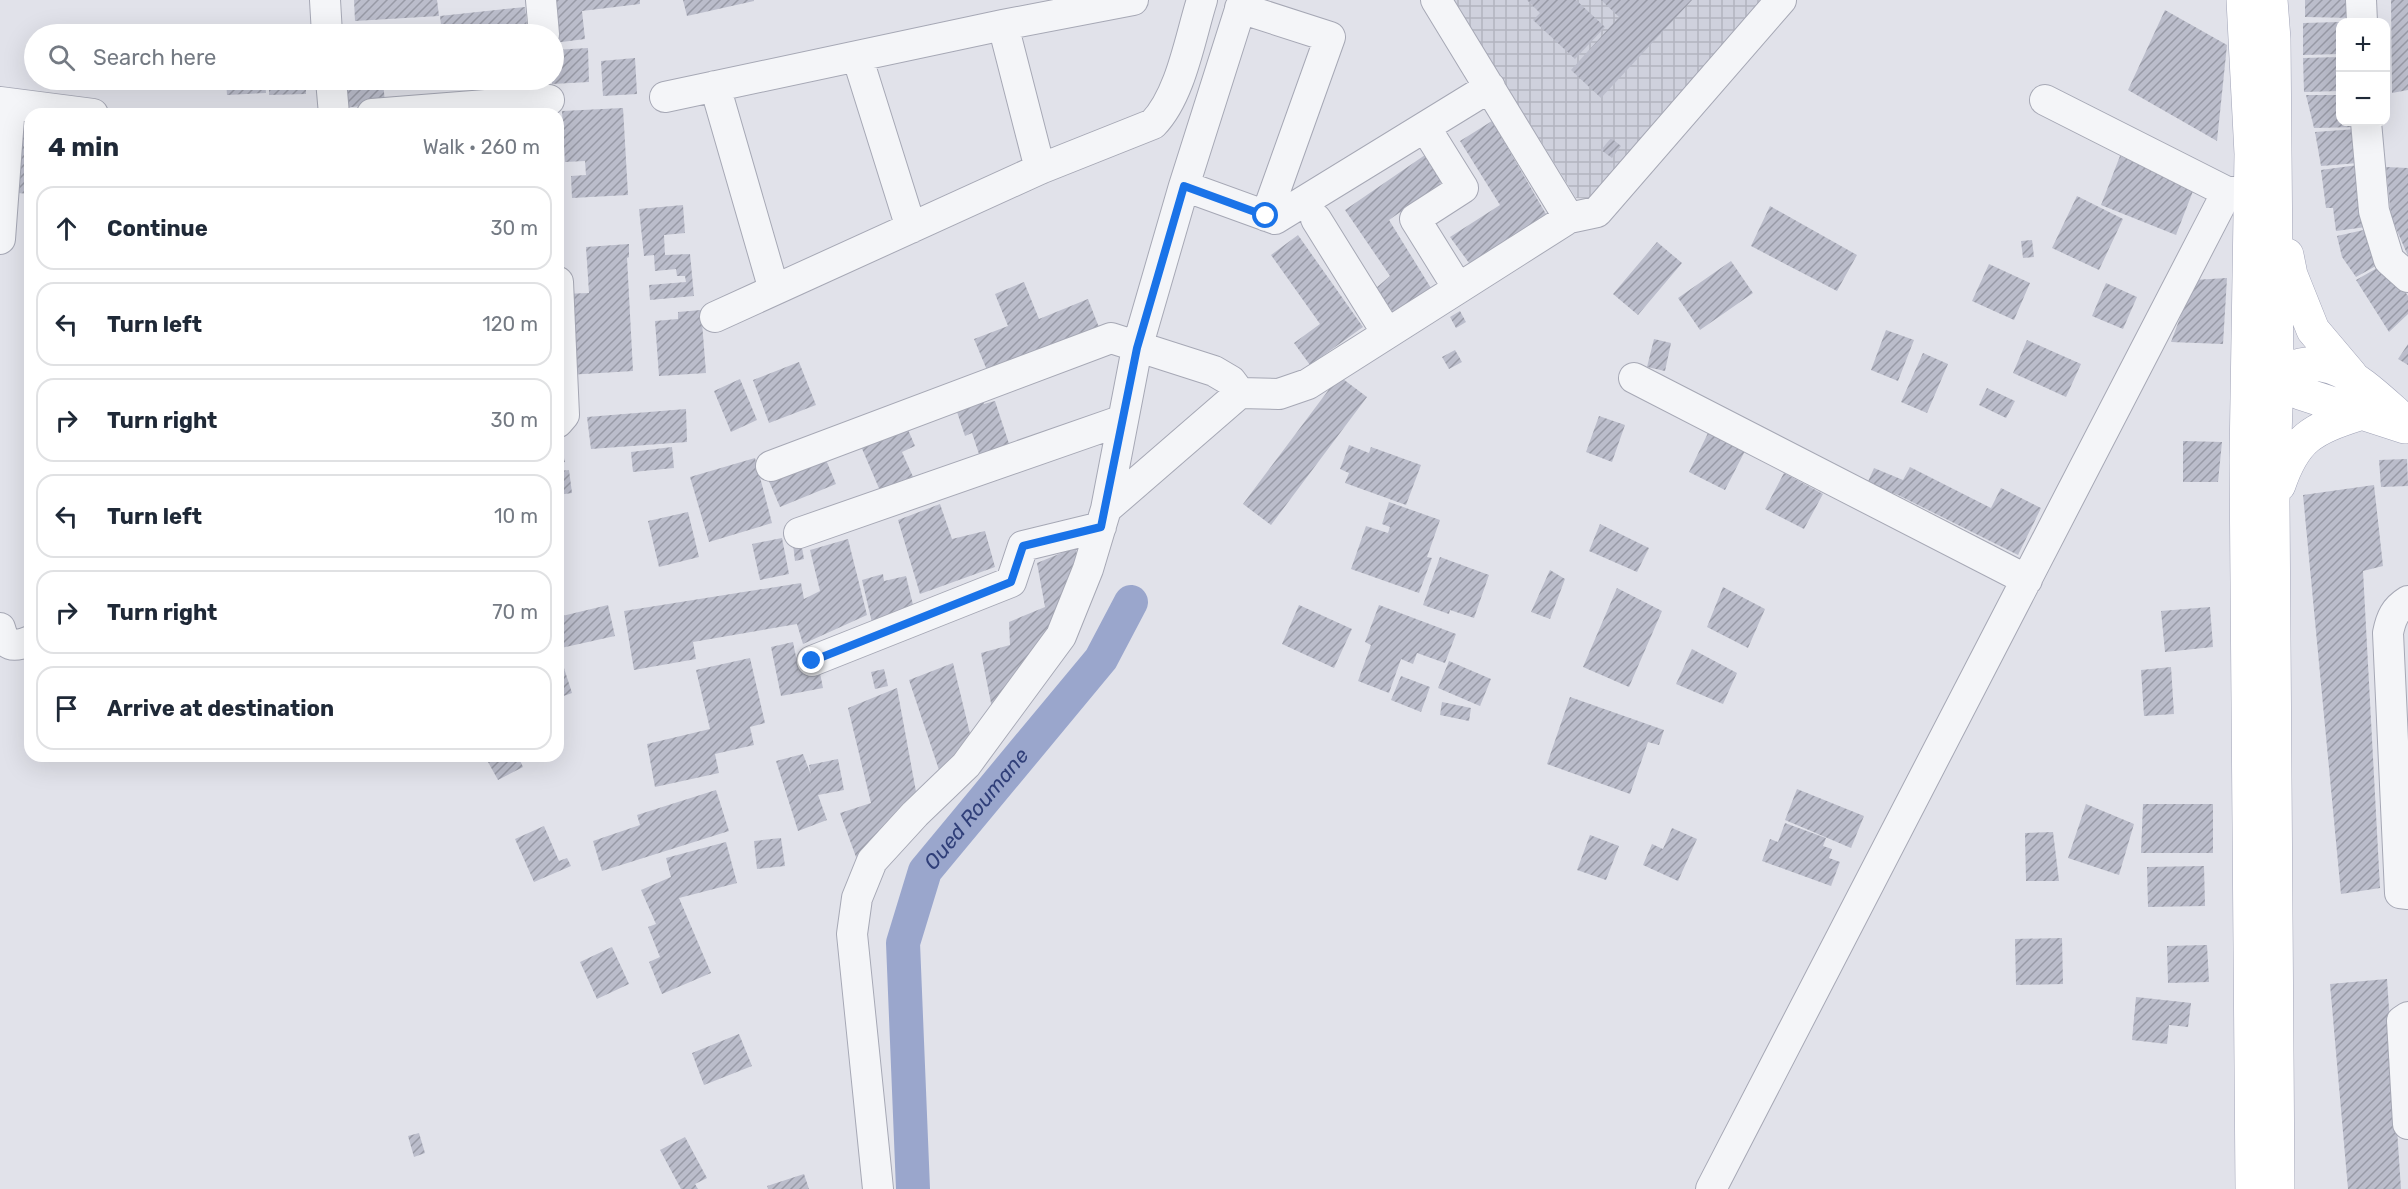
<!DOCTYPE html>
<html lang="en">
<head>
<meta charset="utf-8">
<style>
	:root { --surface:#fff; --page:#f2f2f3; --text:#1f2937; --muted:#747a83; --line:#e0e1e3 }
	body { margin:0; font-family:Rubik,sans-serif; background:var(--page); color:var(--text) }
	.controls { position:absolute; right:18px; top:18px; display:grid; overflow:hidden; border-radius:12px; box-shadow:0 6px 24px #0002 }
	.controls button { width:54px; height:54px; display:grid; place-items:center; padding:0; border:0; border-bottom:2px solid var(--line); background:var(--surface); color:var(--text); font:30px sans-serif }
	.stop { position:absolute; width:18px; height:18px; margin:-14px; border:4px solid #1a73e8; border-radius:50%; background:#fff }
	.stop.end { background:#1a73e8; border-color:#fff; box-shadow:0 2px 6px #0008 }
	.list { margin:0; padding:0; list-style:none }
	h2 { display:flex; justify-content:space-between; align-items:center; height:78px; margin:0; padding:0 24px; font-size:26px }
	h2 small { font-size:20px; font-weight:400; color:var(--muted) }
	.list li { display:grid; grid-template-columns:39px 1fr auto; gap:18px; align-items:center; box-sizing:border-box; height:84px; margin:0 12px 12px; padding:0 12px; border:2px solid var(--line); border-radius:18px }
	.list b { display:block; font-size:22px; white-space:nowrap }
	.list em { font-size:20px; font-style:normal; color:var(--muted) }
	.icon { flex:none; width:33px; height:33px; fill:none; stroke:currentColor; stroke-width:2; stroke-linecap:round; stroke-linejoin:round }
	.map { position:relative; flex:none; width:2408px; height:1189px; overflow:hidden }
	.search { position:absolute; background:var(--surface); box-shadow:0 6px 24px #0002; left:24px; top:24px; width:540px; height:66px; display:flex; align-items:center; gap:15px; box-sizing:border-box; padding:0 21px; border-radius:33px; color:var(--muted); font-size:22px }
	.panel { position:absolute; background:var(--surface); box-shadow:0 6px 24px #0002; left:24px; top:108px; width:540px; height:654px; border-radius:18px }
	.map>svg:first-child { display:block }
	.industrial { fill:url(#industrial-grid) }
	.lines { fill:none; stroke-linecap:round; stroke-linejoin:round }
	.river { stroke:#9aa6cc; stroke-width:34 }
	.building { fill:url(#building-hatch) }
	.minor-casing { stroke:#a6a8b5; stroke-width:32 }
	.major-casing { stroke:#a0a3b7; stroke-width:34 }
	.minor { stroke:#f4f5f8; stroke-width:30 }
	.major { stroke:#fff; stroke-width:33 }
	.route { stroke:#1a73e8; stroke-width:8 }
	.labels { text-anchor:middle; stroke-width:4.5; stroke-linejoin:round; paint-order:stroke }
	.water-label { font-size:21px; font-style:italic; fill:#303f79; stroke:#f1f2f8 }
</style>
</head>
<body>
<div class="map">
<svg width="2408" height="1189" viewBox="0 0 2408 1189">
	<defs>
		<pattern id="industrial-grid" width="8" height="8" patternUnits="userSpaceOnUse" patternTransform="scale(1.5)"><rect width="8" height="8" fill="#cfd1dd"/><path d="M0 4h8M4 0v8" fill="none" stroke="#b2b4bf"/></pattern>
		<pattern id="building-hatch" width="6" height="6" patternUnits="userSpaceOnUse" patternTransform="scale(1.5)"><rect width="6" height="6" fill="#bbbdcb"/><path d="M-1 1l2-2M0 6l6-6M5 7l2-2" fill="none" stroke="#989aa6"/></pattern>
	</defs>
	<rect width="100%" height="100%" fill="#e1e2ea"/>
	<!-- industrial -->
	<path class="industrial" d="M1453,0H1766L1591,199L1576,198Z"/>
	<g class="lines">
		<!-- river -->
		<path class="river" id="s1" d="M913,1189L903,943L925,871L1101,659L1131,602"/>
	</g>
	<!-- building -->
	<path class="building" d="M354,0H437L439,16L355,21Z
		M548,0H640V4L582,11L585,39L554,43Z
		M683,0H754V1L687,16Z
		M1527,0H1576L1605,27L1575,59L1533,20L1540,13Z
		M1601,0H1692L1601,98L1571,70L1619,17Z
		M2305,0H2353V18L2305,17Z
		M2391,0H2408V90L2392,93Z
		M525,7L528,34H442L440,16Z
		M2165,10L2227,45L2217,141L2128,90Z
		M2340,22V54L2303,55V23Z
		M300,25V34H250V27Z
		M588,48L589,82L552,84L554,50Z
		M2340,57V91L2304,92L2303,58Z
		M635,58L637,94L603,96L601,61Z
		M226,80H265L266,93L227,95Z
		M269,80H306V94L269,95Z
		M383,80L385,104L341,108L339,81Z
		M2306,95H2340V122H2359V127L2314,128Z
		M623,108L628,195L572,198L571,176L586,175L585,161L565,162L562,111Z
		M12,120L30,122V194L6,192Z
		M1492,121L1546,214L1472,267L1450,237L1500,205L1460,141Z
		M2357,129L2358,163L2321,166L2315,132Z
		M1611,138L1621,146L1612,158L1601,150Z
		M1425,155L1443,182L1389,220L1431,288L1393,312L1376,288L1390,276L1345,210Z
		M2120,156L2195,186L2176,235L2101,205Z
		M2358,165L2366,227L2336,231L2333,208H2326L2321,170Z
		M2386,167L2408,168V256L2391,217Z
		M2077,196L2123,219L2099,270L2052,248Z
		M683,205L685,233L664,235L665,255L690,254L694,296L650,300L649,285L686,282L685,276H677L676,269L655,271L654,255L644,256L639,209Z
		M1770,206L1857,255L1837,291L1751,246Z
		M2368,229L2383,262L2356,277L2342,257L2337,236Z
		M1298,235L1363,327L1310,365L1294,343L1320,324L1271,255Z
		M2032,240L2034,257L2023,258L2021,241Z
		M1657,242L1682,263L1638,315L1613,294Z
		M629,244V257L627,258L633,371L567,375L563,294L589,293L586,247Z
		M1731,261L1753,293L1700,330L1678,298Z
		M2386,263L2408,296V314L2389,332L2356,280Z
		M1989,264L2030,283L2014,320L1972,301Z
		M2227,278L2223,344L2171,342L2194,280Z
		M1024,282L1039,319L1088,299L1100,330L989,375L974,339L1008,326L995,294Z
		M2106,283L2137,297L2123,329L2092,316Z
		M701,310L706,373L659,376L655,321L678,319V312Z
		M1460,311L1466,322L1456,328L1450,317Z
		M1886,330L1914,340L1898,381L1871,370Z
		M1654,339L1671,343L1665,371L1647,367Z
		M2027,340L2081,364L2066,397L2013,373Z
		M2408,344V365L2398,359Z
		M1455,350L1462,362L1449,369L1442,357Z
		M1923,353L1948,364L1927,413L1901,402Z
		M799,362L816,405L769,423L753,380Z
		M1339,376L1367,397L1271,525L1243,504Z
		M740,379L757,420L731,432L714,391Z
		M1987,388L2015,401L2006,418L1979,405Z
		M981,394L984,404L995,401L1013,456L983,466L972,433L965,436L954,403Z
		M686,409L687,442L591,449L587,417Z
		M1599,416L1625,425L1612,462L1586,452Z
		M906,425L915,446L902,452L914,479L881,493L860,444Z
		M1709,431L1746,449L1725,490L1689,472Z
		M558,434L565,462L558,464Z
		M2183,441L2222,442L2218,482H2183Z
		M1349,445L1369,453L1371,447L1421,465L1406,505L1345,483L1349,473L1340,469Z
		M672,447L674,468L633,472L631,452Z
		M824,455L836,484L780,507L768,479Z
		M755,458L772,523L709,542L690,477Z
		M2407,459L2408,486L2381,487L2379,460Z
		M1910,467L1991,508L2001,488L2041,508L2018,555L1898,495L1867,484L1874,468L1903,480Z
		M569,470L572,493L558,495V471Z
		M1784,473L1823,494L1804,529L1765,509Z
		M2374,485L2383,566L2363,571L2380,888L2341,894L2303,495Z
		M1389,502L1440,520L1427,557L1432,558L1419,593L1351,569L1366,526L1388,533L1390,527L1382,524Z
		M940,504L952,539L985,531L995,567L920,594L898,520Z
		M688,512L699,557L659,567L648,521Z
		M1600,524L1649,548L1637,572L1589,551Z
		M782,538L789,574L760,580L752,544Z
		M848,539L867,615L803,644L797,624L693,642L696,659L634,670L624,611L801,583L804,599L820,591L810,550Z
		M801,542L804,559L795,561L793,544Z
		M1076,547L1078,569L1053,625L992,708L981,653L1010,645L1009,622L1045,607L1037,563Z
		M1440,557L1489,575L1474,618L1450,610L1449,614L1423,605Z
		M1550,570L1565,579L1550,619L1531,612Z
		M883,574L884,581L906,576L916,617L873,627L862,580Z
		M1723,587L1765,609L1748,648L1707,627Z
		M1617,588L1662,611L1629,687L1583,667Z
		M608,605L615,636L561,648L558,617Z
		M1299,605L1352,629L1334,668L1282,644Z
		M1379,605L1456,634L1445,663L1417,653L1413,664L1401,659L1389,693L1358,681L1371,645L1365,642Z
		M2210,607L2213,647L2165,652L2161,611Z
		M793,642L798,667L818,663L823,688L781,696L771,647Z
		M1692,649L1737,673L1723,704L1676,684Z
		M750,658L765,723L750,727L754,745L715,754L719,773L655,787L647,744L710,729L696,670Z
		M1449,661L1491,679L1480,706L1438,688Z
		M953,663L971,738L939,770L909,680Z
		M563,665L572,693L558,698V666Z
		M2171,667L2174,714L2144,716L2141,670Z
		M884,669L888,686L875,689L871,672Z
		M1401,676L1430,687L1421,712L1391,700Z
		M897,688L917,797L856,857L840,813L871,803L848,708Z
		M1570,697L1664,730L1659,745L1648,742L1630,794L1547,764Z
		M1442,702L1471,708L1469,721L1440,715Z
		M803,754L811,775L809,765L838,759L844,790L818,795L827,820L798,831L776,761Z
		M499,756H518L523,767L498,780L488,762Z
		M1797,789L1864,816L1851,848L1785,820Z
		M716,790L729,831L602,871L593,841L640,825L637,815Z
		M2086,804L2134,824L2119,875L2068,858Z
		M2143,804H2213V853H2141Z
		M1785,823L1826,838L1823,846L1832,849L1829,858L1840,862L1831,886L1762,861L1770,839L1778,842Z
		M544,826L559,861L567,858L571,866L534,882L515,839Z
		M1672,828L1697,839L1678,881L1643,865L1652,844L1663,849Z
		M2053,832L2059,881H2026L2025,833Z
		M1590,835L1619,846L1606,880L1577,870Z
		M781,838L785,866L757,869L754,841Z
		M726,842L737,883L679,898L711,973L662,994L649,962L660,957L648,927L656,924L641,890L671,877L666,858Z
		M2204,866L2205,906L2148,907L2147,867Z
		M2062,938L2063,984L2016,985L2015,939Z
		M2207,945L2209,982L2168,983L2167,946Z
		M612,947L629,984L597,999L580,962Z
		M2387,979L2401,1189H2348L2330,984Z
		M2136,997L2191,1003L2188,1027L2169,1025L2167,1044L2132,1040Z
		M739,1034L752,1066L704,1085L692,1053Z
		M419,1133L425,1153L414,1157L408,1136Z
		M685,1137L707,1178L695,1184L698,1189H681L660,1150Z
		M804,1174L809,1189H768L767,1186Z"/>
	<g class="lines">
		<defs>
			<path id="minor" d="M325,0L327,34
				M541,0L544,34
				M1436,0L1569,218
				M2361,0L2362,22
				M1240,8L1330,37L1266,216
				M1003,25L1040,169
				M857,56L911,228
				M331,80L334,114
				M715,86L774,290
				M665,97L1003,25L1133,0
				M2045,100L2227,192H2248
				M0,102L93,114
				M372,114L549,100
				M2366,122L2374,211L2389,260L2408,277
				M1425,127L1463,188L1415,219L1458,288
				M1184,186L1275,219L1490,87
				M1316,219L1387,333
				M0,239L10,105
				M558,282L564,415L558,422
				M715,317L1040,169L1153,124C1181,95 1190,38 1202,0
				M1634,378L2027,580
				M771,466L1111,338L1214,371L1231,381L1240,393
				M1106,509L1137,348L1184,186L1243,0
				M799,533L1123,420
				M2408,601C2395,609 2391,618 2388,633L2400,893L2408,894
				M0,628C5,647 13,648 30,641
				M812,661L1011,582L1023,546L1101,527
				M2408,1017L2402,1021L2408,1124
				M878,1189L852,934L857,898L872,861L915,814L966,765L1061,636L1088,569L1106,509L1240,393L1279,394L1308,384L1569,218L1597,212L1781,0
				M1711,1189L2227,192"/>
			<path id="major" d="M2243,0L2251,154L2246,460L2252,1189
				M2271,0L2274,39L2277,374L2273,501L2278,1189
				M2287,255L2291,275L2313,330L2351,375
				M2266,364L2300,393L2405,427
				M2263,388C2318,332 2364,386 2408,424
				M2279,485C2295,438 2312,429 2359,414"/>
		</defs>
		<!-- minor casing -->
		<use href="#minor" class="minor-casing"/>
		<!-- major casing -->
		<use href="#major" class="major-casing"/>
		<!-- minor -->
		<use href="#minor" class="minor"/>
		<!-- major -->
		<use href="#major" class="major"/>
	</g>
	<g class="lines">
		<!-- route -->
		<path class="route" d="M812,661L1011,582L1023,546L1101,527L1137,348L1184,186L1266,216"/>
	</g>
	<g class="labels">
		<!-- water labels -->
		<g class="water-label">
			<text dy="7" stroke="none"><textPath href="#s1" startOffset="402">Oued Roumane</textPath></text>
		</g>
	</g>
</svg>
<div class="controls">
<button>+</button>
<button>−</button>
</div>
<div class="stop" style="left:1266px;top:216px"></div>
<div class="stop end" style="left:812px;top:661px"></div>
<div class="search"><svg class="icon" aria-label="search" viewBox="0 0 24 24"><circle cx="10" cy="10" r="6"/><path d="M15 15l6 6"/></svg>Search here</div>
<section class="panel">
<h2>4 min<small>Walk · 260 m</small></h2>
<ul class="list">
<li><svg class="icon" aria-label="ahead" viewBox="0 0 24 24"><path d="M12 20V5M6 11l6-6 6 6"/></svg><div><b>Continue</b></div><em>30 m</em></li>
<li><svg class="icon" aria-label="left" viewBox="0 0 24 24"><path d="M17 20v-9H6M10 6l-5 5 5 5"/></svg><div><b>Turn left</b></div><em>120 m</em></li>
<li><svg class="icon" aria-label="right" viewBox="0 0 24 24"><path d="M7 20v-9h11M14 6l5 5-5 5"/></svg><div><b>Turn right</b></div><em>30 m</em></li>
<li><svg class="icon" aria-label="left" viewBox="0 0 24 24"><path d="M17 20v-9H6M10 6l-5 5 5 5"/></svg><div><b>Turn left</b></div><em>10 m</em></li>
<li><svg class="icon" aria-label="right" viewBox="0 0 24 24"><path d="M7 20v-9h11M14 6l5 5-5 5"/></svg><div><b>Turn right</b></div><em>70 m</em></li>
<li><svg class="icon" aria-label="arrive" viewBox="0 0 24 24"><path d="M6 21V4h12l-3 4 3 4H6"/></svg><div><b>Arrive at destination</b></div></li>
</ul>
</section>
</div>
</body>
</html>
